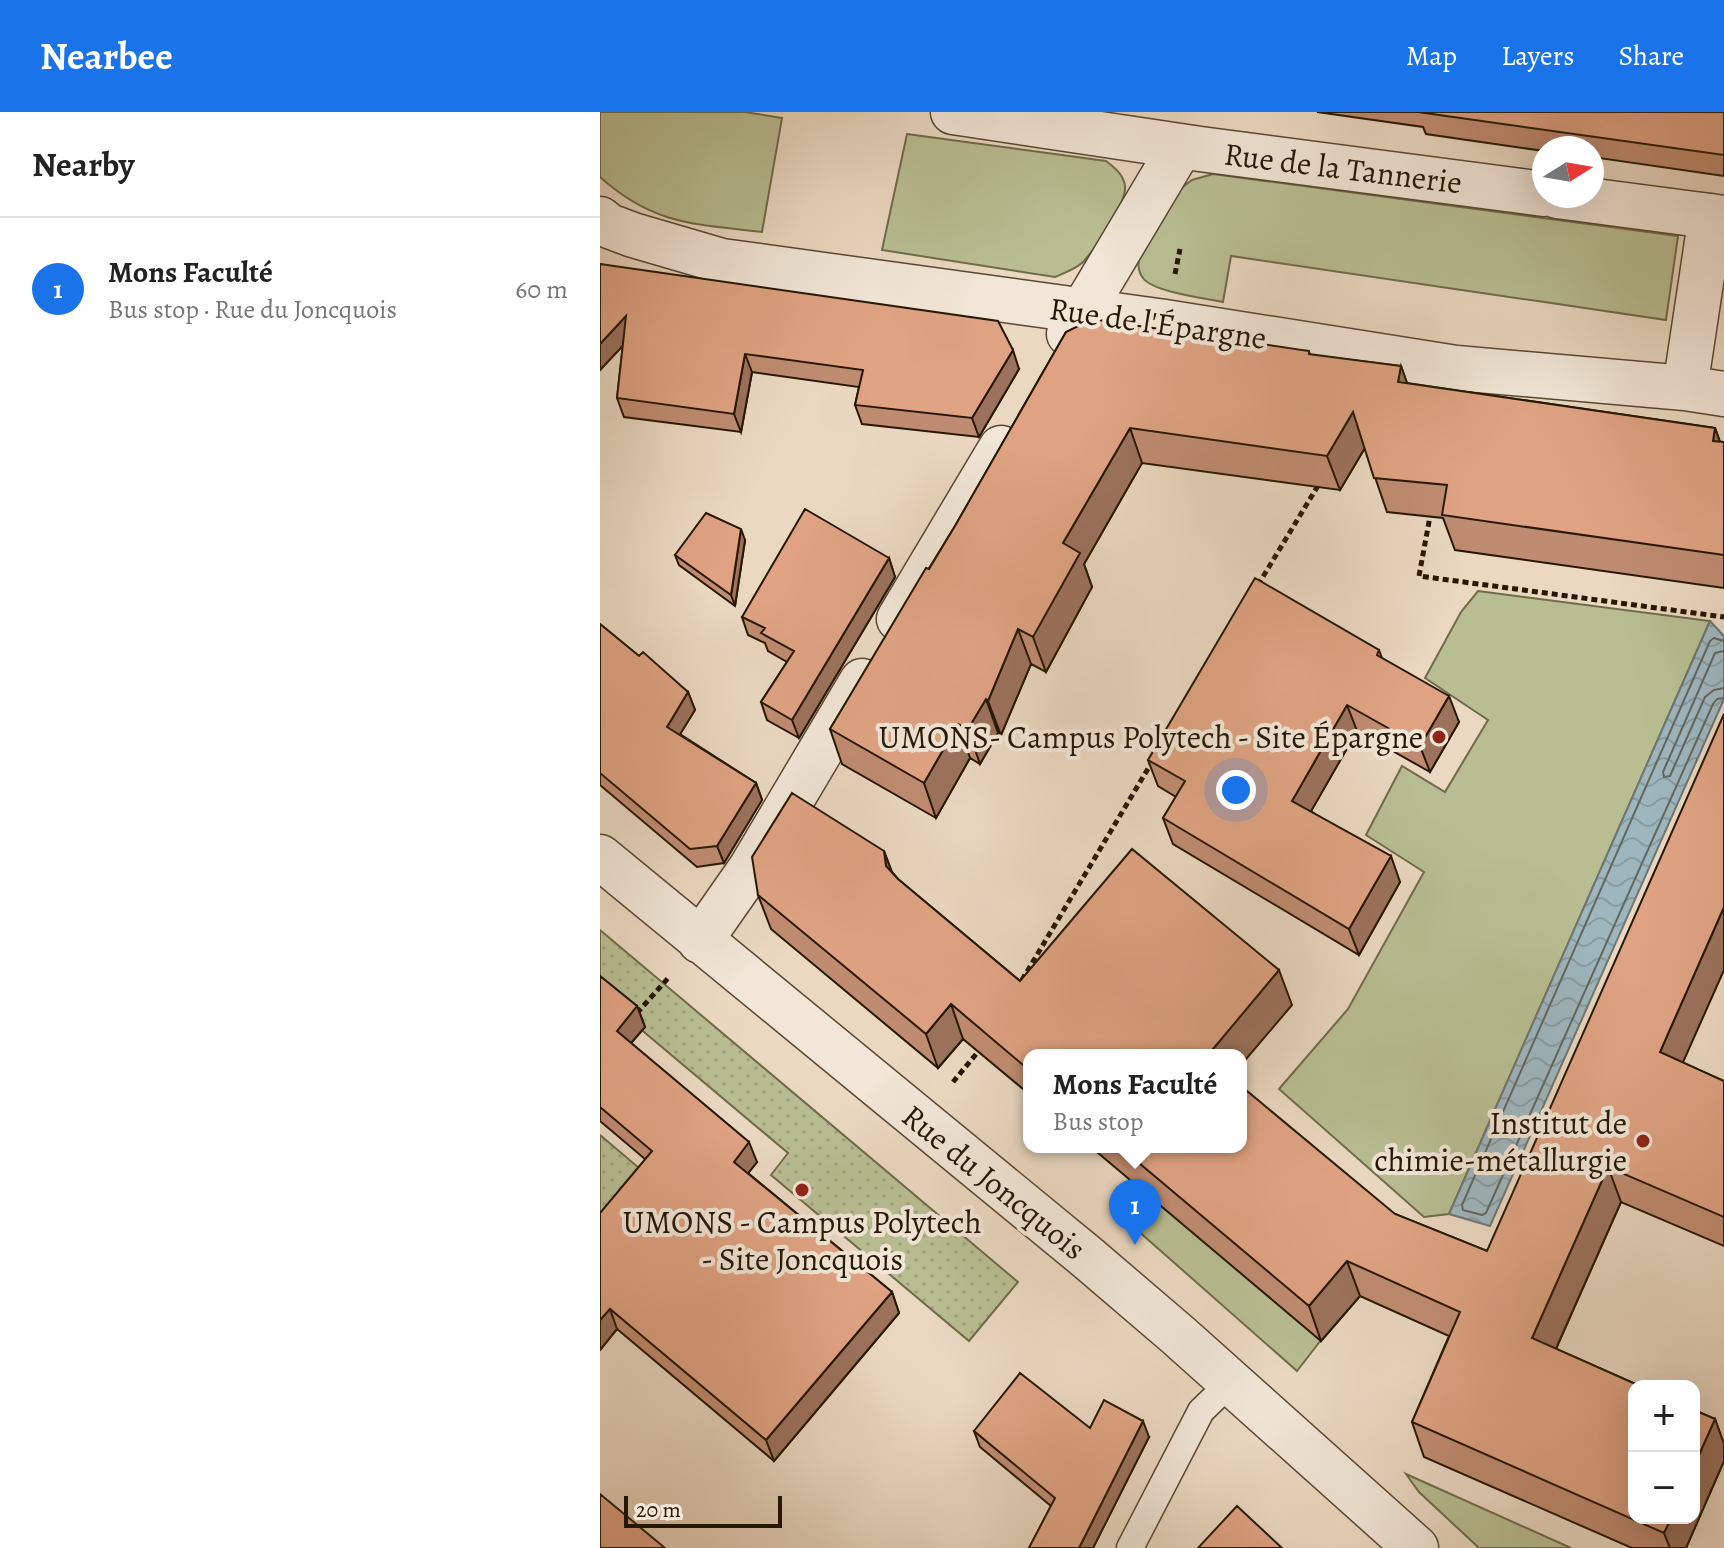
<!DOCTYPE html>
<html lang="en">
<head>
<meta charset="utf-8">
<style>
	:root { --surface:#fff; --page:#f6f6f6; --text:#222; --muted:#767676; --line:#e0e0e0; --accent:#1a73e8 }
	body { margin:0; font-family:Alegreya,serif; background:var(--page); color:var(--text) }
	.controls { position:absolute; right:24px; bottom:24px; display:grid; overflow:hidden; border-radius:16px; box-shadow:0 8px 32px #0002 }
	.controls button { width:72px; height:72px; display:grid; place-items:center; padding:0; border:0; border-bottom:2px solid var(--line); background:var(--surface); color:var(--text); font:40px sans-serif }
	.compass { position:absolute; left:932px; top:24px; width:72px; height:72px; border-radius:50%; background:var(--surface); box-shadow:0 8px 32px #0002; rotate:79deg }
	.scale { position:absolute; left:24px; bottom:20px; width:158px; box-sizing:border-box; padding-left:8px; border:4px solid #271803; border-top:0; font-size:22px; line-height:28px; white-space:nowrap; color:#271803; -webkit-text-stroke:6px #f1e6d7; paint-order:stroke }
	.you { position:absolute; left:636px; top:678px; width:28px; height:28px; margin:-20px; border:6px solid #fff; border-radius:50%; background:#1a73e8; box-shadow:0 0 0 12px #1a73e833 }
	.badge { display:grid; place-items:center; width:52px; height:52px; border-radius:50%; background:var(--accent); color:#fff; font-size:26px; font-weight:700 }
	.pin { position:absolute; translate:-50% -66px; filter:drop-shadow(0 2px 4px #0008) }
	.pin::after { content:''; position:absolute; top:42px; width:28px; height:24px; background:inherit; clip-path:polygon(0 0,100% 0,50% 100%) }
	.popup { position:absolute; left:423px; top:937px; width:224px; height:104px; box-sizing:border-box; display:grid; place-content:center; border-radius:16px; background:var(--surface); filter:drop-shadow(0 2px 6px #0005); font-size:26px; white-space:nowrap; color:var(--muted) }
	.popup b { font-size:30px; color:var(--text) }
	.popup::after { content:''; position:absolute; left:50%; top:100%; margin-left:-16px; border:16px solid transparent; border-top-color:var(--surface) }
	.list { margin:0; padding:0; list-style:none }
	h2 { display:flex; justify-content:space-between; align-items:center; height:104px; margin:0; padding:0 32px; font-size:34px }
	h2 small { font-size:26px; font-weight:400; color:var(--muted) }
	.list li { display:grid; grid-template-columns:52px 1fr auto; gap:24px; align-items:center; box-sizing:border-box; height:144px; padding:0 32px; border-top:2px solid var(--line) }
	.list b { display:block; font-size:30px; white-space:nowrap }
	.list p { margin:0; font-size:26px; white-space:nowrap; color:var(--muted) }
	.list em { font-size:26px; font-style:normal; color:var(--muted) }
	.map { position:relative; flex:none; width:1124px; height:1436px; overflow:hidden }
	header { display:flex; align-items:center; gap:48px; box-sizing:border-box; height:112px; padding:0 40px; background:var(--accent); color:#fff }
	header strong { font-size:38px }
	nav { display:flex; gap:44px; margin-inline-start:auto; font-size:28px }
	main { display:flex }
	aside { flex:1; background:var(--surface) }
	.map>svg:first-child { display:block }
	.green { fill:#b8be92; stroke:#706b4a; stroke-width:2 }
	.garden { fill:url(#garden-dots); stroke:#706b4a; stroke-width:2 }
	.water { fill:url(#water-waves); stroke:#6e7773; stroke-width:2 }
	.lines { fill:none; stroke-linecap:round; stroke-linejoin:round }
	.shore { stroke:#626760; stroke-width:2 }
	.service-casing { stroke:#584832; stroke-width:29 }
	.minor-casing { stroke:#584832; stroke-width:47 }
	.path { stroke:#271803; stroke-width:5; stroke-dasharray:6 4; stroke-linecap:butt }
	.service { stroke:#f1e6d7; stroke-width:26 }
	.minor { stroke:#f1e6d7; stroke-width:44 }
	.wall { fill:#c08c71; stroke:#271803; stroke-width:2 }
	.shaded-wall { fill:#9c725c; stroke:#271803; stroke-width:2 }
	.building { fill:#dfa383; stroke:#271803; stroke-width:2 }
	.poi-dot { fill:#8f2418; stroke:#f1e6d7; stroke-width:3 }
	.labels { text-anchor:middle; stroke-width:8; stroke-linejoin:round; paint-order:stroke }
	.street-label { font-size:32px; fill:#271803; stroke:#f1e6d7 }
	.poi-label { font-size:32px; fill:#271803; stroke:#f1e6d7; text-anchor:end }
</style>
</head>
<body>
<header>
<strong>Nearbee</strong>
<nav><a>Map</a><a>Layers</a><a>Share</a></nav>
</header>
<main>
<aside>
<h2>Nearby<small></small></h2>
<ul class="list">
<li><span class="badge">1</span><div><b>Mons Faculté</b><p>Bus stop · Rue du Joncquois</p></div><em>60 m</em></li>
</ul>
</aside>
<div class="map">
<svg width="1124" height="1436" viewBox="0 0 1124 1436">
	<defs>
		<pattern id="garden-dots" width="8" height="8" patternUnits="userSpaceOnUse" patternTransform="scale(2)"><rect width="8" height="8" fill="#b8be92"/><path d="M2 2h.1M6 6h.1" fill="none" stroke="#9ea37c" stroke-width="1.8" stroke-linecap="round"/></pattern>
		<pattern id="water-waves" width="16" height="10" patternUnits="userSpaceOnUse" patternTransform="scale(2)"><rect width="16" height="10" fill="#9eb6be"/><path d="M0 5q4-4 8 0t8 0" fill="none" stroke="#889ca2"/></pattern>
	</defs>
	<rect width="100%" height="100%" fill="#ead8c1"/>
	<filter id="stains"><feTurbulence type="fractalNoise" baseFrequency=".0025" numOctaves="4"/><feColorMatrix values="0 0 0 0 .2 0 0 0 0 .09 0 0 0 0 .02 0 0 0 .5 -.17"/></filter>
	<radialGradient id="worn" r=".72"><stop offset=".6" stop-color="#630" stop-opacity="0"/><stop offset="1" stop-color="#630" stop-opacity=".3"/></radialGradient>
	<!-- green -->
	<path class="green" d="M0,0H145L182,6L162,120C95,112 53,113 0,65Z
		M307,22L506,49C514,55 524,63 525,74C527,91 495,137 483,150C476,157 464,161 455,165L282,138Z
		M613,62L1078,124L1066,208L631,144L623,190C604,186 553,180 543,166C537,158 538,150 540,141L580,77L592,68Z
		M878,479L1110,509L849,1102L824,1105L679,977L748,897L824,760L766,723L802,654L845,680L888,608L825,566L861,500Z
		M549,1083L721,1228L697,1259L528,1110Z
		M806,1362L971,1436H879L819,1380Z"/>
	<!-- garden -->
	<path class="garden" d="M0,818L418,1170L369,1229L171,1063L188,1041L0,883Z
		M0,1023L39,1056L0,1102Z"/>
	<!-- water -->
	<path class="water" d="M1110,509L1124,524V587L890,1114L849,1102Z"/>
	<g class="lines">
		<!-- shore -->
		<path class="shore" d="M1124,529L1114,526L1110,529L862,1093L863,1098L882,1103L886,1101L1113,592L1117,587L1124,586
			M1124,539L1115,541L1063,660L1064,665L1070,664L1105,585L1114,578L1124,576"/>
		<defs>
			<path id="service" d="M530,1436L601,1299L630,1271"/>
			<path id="minor" d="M353,0L600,37L944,82
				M957,84L1124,106
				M0,107L9,114L33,123L122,149L565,210L856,256L1085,276L1124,282
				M469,222L581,34
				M1085,276L1111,104
				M299,507L401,336
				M0,745L488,1146L578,1223L816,1436
				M100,829L151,756L262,569"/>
		</defs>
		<!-- service casing -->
		<use href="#service" class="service-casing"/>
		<!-- minor casing -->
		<use href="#minor" class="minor-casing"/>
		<!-- path -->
		<path class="path" d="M575,162L580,137
			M831,399L819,464L1124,505
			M658,473L719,372
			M422,868L552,650
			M37,901L70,864
			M353,970L382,935"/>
		<!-- service -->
		<use href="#service" class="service"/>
		<!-- minor -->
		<use href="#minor" class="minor"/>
	</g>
	<!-- wall -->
	<path class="wall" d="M717,0H1124V64L992,45V36H944V39L826,22L823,15Z
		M0,152L419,257L379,325L262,312L255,293L259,275L152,260L141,320L24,305L17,286L23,233L0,258Z
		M466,220L709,239L710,243L801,254L807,271L1115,316L1120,330H1124V476L855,438L843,406L787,400L765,336L740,378L542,351L484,452L492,475L446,560L431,552L401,623L398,621L380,652L370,646L336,706L242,652L230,617L355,414Z
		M145,428L135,494L79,453L75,443Z
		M289,446L295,465L199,626L167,608L161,590L187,550L168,539L165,531L148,523L142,505Z
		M0,512L39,544L88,580L95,598L80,622L156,671L162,688L124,751L97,755L0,673Z
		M779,538L782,546L859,610L830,660L757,619L711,699L800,770L759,843L573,732L563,706L576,685L558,674L548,648Z
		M284,739L292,760L298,767L420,869L692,893L429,943V982L363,927L338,956L171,817L158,783Z
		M0,864L37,894L45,915L31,931L157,1050L148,1061L292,1180L299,1201L174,1349L17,1217L0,1238L45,1047L0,1009Z
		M1083,951L1124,969V1134L1021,1090L956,1237L1115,1307L1124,1332V1349L1086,1436H1032L824,1345L812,1310L849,1224L760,1184L721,1229L491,1035H641L795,1102L887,1139Z
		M374,1319L549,1325L493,1436H429L451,1394L380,1335Z"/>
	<!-- shaded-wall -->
	<path class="shaded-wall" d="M26,204L33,223L0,258V232Z
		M413,238L419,257L379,325L372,306Z
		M145,242L152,260L141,320L134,302Z
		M801,254L813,288L798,270Z
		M753,300L766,334L740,378L727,344Z
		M530,316L542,351L484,452L492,475L446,560L433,525L463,431Z
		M1115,316L1124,341L1113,329Z
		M141,417L145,428L135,494L131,483Z
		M289,446L295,465L199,626L192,608Z
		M418,517L431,552L401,623L388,589Z
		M88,580L95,598L74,632L67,615Z
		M849,584L859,610L830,660L820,634Z
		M386,587L398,621L380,652L368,617Z
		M747,593L757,619L702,715L692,689Z
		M358,612L370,646L336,706L324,671Z
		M156,671L162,688L124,751L117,734Z
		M284,739L297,774L286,754Z
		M791,744L800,770L759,843L749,817Z
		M1124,795V858L1072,975L1060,940Z
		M679,858L692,893L641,953V943H608Z
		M351,892L363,927L338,956L326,922Z
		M37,894L45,915L24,939L17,919Z
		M149,1030L157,1050L141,1070L134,1050Z
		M1008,1055L1021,1090L945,1261L932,1226Z
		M747,1149L760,1184L721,1229L709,1194Z
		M292,1180L299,1201L174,1349L166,1328Z
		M10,1197L17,1217L0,1238V1208Z
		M1115,1307L1124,1332V1349L1086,1436H1070L1064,1421L1071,1406H1094V1354Z
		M543,1309L549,1325L493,1436H479Z"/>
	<!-- building -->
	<path class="building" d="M818,0H1124V43Z
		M0,152L398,209L413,238L372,306L255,293L263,258L145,242L134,302L17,286L26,204L0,232Z
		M492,207L709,239V242L801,254L798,270L1115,316L1113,329L1124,330V443L842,403L847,373L774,366L753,300L727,344L530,316L463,431L480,441L433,525L418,517L388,589L386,587L368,617L358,612L324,671L230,617L326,456L329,457L355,414L466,220Z
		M205,397L289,446L192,608L161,590L194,539L161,521L165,516L142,505Z
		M106,401L141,417L131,483L75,443Z
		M655,466L779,538L777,543L849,584L820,634L747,593L692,689L791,744L749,817L563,706L585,669L548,648Z
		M0,512L39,544L43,540L88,580L67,615L156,671L117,734L90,737L0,661Z
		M1124,602V795L1060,940L1124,969V1105L1008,1055L932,1226L1040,1274H1034V1406H1071L1064,1421L812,1310L860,1200L747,1149L709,1194L520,1035H641V974L795,1102L887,1139Z
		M192,681L284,739L286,754L298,767L420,869L532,737L679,858L608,943H429V958L351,892L326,922L158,783L152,745Z
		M0,864L37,894L17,919L149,1030L134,1050L292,1180L166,1328L10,1197L0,1208V1101L52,1039L0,995Z
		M420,1261L490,1316L504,1288L543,1309L479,1436H429L455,1386L374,1319Z
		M1094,1298L1115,1307L1094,1354Z
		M0,1382L65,1436H0Z
		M637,1394L682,1436H598Z"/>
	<!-- markers -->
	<g class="poi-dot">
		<circle cx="839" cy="625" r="8"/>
		<circle cx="1043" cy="1029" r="8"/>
		<circle cx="202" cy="1078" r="8"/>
	</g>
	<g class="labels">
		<!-- street labels -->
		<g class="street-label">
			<text transform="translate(743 56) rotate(7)" y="11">Rue de la Tannerie</text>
			<text transform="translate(558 211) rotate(8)" y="11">Rue de l'Épargne</text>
			<text transform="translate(394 1070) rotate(39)" y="11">Rue du Joncquois</text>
		</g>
		<!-- poi labels -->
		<g class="poi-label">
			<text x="823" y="636">UMONS- Campus Polytech - Site Épargne</text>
			<text x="1027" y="1022">Institut de<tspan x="1027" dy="37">chimie-métallurgie</tspan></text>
			<text x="202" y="1121" text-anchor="middle">UMONS - Campus Polytech<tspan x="202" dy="37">- Site Joncquois</tspan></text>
		</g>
	</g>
	<rect width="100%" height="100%" filter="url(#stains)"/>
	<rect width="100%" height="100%" fill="url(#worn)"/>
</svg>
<div class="controls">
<button>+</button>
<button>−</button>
</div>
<svg class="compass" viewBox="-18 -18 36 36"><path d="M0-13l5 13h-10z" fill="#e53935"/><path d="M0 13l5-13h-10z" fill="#767676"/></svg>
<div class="scale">20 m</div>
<div class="you"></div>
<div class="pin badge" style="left:535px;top:1133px">1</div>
<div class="popup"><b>Mons Faculté</b>Bus stop</div>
</div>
</main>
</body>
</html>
